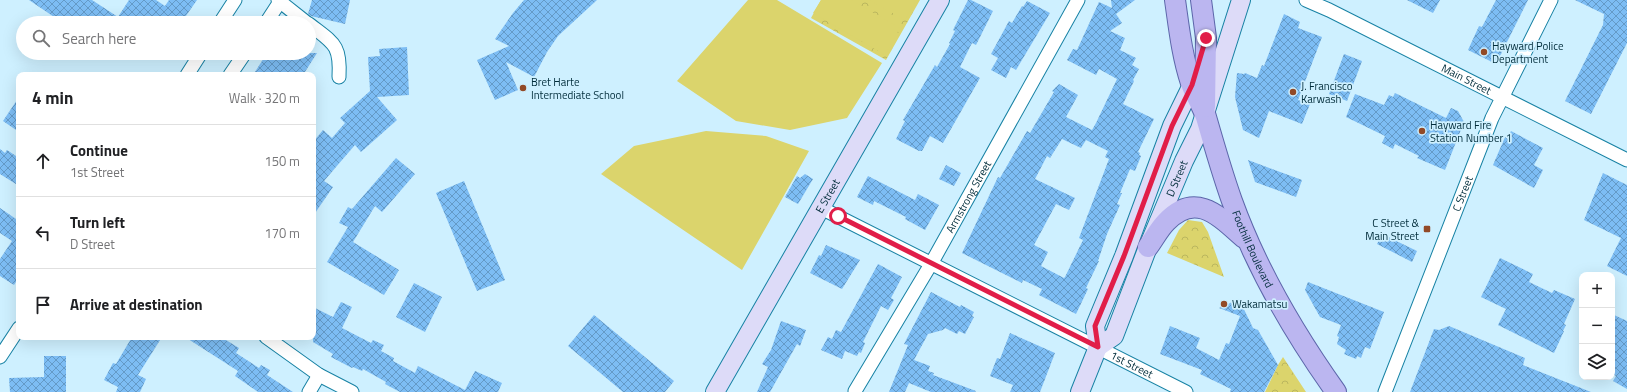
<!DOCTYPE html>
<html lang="en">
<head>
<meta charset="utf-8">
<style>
	:root { --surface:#fff; --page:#f6f6f6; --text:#202124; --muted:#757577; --line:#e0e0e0 }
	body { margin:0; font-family:"Titillium Web",sans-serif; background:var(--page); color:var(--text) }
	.controls { position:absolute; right:12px; bottom:12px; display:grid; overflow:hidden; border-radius:8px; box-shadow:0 4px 16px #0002 }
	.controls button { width:36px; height:36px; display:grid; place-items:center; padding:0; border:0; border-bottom:1px solid var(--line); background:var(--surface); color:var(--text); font:20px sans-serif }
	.stop { position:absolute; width:12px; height:12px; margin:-9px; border:3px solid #e11d48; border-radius:50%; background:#fff }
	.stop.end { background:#e11d48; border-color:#fff; box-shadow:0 1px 4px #0008 }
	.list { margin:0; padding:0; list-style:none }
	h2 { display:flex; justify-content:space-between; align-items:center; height:52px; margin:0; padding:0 16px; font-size:17px }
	h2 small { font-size:13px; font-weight:400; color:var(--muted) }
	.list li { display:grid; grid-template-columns:26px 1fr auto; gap:12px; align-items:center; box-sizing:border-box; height:72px; padding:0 16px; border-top:1px solid var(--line) }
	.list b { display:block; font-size:15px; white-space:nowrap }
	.list p { margin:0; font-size:13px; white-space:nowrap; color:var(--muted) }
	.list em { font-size:13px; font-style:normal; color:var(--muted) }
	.icon { flex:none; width:22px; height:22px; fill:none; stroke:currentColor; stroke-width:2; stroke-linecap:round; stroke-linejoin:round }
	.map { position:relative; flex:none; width:1627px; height:392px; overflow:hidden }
	.search { position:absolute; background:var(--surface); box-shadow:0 4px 16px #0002; left:16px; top:16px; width:300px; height:44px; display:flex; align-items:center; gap:10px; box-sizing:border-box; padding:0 14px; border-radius:22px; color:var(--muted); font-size:15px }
	.panel { position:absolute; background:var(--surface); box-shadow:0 4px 16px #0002; left:16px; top:72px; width:300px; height:268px; border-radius:8px }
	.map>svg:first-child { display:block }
	.park { fill:url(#park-crowns) }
	.pitch { fill:#dbd46c }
	.building { fill:url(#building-cross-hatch); fill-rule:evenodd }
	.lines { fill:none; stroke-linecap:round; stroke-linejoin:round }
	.street-casing { stroke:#1782a4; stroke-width:15 }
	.secondary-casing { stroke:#1782a4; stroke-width:20 }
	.primary-casing { stroke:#5c66aa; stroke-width:22 }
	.street { stroke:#fff; stroke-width:13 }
	.secondary { stroke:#dddbf8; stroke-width:18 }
	.primary { stroke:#bbb6f0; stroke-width:20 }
	.route { stroke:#e11d48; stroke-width:5 }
	.poi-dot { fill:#924a27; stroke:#cef0ff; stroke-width:1.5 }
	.labels { text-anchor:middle; stroke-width:3.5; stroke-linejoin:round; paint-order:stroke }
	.poi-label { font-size:11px; fill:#012c3a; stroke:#cef0ff; text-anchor:start }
	.street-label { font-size:11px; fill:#012c3a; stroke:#cef0ff }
</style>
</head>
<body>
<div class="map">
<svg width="1627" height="392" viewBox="0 0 1627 392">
	<defs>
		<pattern id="park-crowns" width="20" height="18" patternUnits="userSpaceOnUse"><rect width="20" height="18" fill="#dbd46c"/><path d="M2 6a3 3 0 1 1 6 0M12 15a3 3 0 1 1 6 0" fill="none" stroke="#bab65e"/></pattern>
		<pattern id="building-cross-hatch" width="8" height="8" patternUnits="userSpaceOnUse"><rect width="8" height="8" fill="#7dbdf4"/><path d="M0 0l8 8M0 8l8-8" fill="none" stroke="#649ac7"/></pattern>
	</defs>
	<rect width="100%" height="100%" fill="#cef0ff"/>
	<!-- park -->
	<path class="park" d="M821,0H920L886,60L811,18Z
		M1188,220L1202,222L1208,232L1224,277L1167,253L1179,230Z
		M1283,357L1306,392H1265L1278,365Z"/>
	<!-- pitch -->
	<path class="pitch" d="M748,0H777L882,63L847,118L790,130L736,121L677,81Z
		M821,0H851L900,28L885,55L813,13Z
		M869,0H916L905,20Z
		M706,131L766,136L809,151L742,270L601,174L634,146Z"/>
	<!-- building -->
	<path class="building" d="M29,0H92L118,17L129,0H156L165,6L169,0H197L181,23H63Z
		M312,0H350L345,24L311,16L308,14Z
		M524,0H597L558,36L547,52L534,77L506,62L518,90L495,100L477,60L509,46L495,39L513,13Z
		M968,0H971L993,11L976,45L972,43L960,67L980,78L943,143L930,136L922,151H919L896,139L905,121L903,120L935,65L937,67L950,44L949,43L955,31L953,30Z
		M1111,0H1135L1116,14L1122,23L1110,31L1125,38L1120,50L1136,58L1132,65L1139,69L1133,80L1134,81L1123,104L1154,119L1138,152L1140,153L1139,155L1141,156L1135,171L1130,169L1120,193H1122L1117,204L1120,205L1107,234L1098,261H1099L1086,288L1088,289L1076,314L1039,295L1042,289L1023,280L1022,283L962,253L998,177L1000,178L1027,131L1030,133L1054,92L1052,91L1059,84L1078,95L1066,117L1092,130L1096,123L1117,79L1099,69L1096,75L1067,60L1073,49L1077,50L1099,2L1112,8ZM1062,139L1081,148L1086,140L1108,151L1105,157L1109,159L1079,238L1083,240L1065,277L1064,278L1041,266L1048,252L1034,245L1056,204L1069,210L1075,198L1035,179L1047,156L1050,158Z
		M1407,0H1440L1433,13Z
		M1496,0H1528L1496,64L1468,50L1479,26L1482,27Z
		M1575,0H1627V43L1591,114L1565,101L1603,25L1604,14Z
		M1027,1L1050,13L1016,70L1011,67L1006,78L991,70L998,58L991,54L1009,21L1012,23L1022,6L1023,7Z
		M1284,14L1300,22L1298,28L1322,37L1298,100L1310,104L1302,124L1269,111L1259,138L1243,130L1235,97L1237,73L1244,74L1245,73L1257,78L1262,65L1264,66Z
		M407,47L409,95L377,97L397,120L361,152L355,145L336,167L324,181L333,187L313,216V142L323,130L332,138L345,123L340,118L370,91L368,57L380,56L379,49Z
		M267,53H317L303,75H253Z
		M1344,54L1362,61L1347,101L1329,94Z
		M1395,93L1446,118L1451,108L1458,111L1464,122L1445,170L1417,158L1419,156L1395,144L1393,149L1382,143L1385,136L1346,117L1355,94L1384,105L1389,95L1393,97Z
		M19,97V132L3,121Z
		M1511,131L1543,148L1534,165L1543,170L1534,188L1493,165L1505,137L1507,138Z
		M0,149L5,153L7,150L19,158V186L0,174Z
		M396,158L415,174L382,212L375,206L353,242L399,270L384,295L327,262L348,227L339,223L348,207L352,209Z
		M1248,160L1302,180L1296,197L1255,182Z
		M946,165L961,173L954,186L939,179Z
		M1603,173L1627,185V276L1607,266L1621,238L1584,220Z
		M805,174L813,179L798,204L785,197L797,176L800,178Z
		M868,176L915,200L918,194L939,205L925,230L905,219L906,217L874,201L873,205L857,197Z
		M464,181L505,280L477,291L436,193Z
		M0,208L19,221V277L14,285L0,276V259L12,241L0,233Z
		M1382,234L1417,251L1412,262L1377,244Z
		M826,245L860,260L842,289L810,273L819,255L821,256Z
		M1500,258L1533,274L1529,282L1552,293L1554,290L1575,299L1564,324L1566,325L1563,331H1564L1554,353L1498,325L1506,309L1481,297Z
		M878,264L902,277L891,298L894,300L888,310L881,306L863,342L865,343L861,353L859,352L857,356L845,351L842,359L821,350L828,337L832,339L836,330L841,332Z
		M1308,282L1384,312L1370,349L1365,347L1361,358L1357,356L1356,359L1344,354L1346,350L1337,344L1339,337L1337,336L1341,325L1320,317L1305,290Z
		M414,283L442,297L425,332L396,317Z
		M931,292L960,307L961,305L974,312L972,316L974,317L965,334L959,331L957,334L945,328L943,330L928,334L914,360L930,366L928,371L934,373L933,375L976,391L975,392H931L909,383L905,392H889L908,345L904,344Z
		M1239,299L1253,328L1258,330L1278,365L1264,392H1230L1231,389L1200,374L1202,370L1160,354L1170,326L1200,338L1196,348L1219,360L1226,343L1229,344L1240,316L1219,308Z
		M341,302L352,307L342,328L371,343L373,340L384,345L381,351L394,358L393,361L415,373L418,366L465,390L475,371L502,383L498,392H400L385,384L386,382L363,369L362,371L353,367L352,368L331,357L333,354L313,342V307L333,317Z
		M1612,314L1627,321V389L1613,381L1616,376L1612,374Z
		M594,315L674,381L665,392H623L568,346Z
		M781,321L806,330L800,346L797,344L770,392H757L768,367L762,364L771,350Z
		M1449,326L1525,358L1523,365L1591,392H1410L1434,329L1439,330Z
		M1010,333L1055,353L1040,392H1010L1013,385L990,376L997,358L1000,359Z
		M132,337H162L138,375L146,379L140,392H116L118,387L104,380L113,363L116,364Z
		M185,337H221L239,348L236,353L259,368L261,365L270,370L267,375L293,392H258L235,376L238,371Z
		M44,356H66V392H10L9,378L44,377Z"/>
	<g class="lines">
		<defs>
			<g id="street">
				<path d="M278,0L307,23"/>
				<path id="s1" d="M1306,0L1329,10L1627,160"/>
				<path d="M220,23L235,0"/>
				<path d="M266,23L281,0"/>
				<path d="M309,24C333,43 341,44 339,77"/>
				<path d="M187,75L201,53"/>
				<path d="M230,75L245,53"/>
				<path id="s2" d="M821,208L1186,392"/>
				<path d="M266,337L319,375L352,392"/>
				<path d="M0,357L19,328"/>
				<path id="s3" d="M855,391L931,264L1078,0"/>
				<path d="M309,392L319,375"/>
				<path id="s4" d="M1385,392L1492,118L1551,0"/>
			</g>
			<g id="secondary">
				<path id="s5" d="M1098,347L1114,336L1148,247L1184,161L1200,129L1241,0"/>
				<path id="s6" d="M715,392L940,0"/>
				<path d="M1080,392L1098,347L1095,326L1124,256L1172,126L1192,85L1195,75"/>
			</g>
			<g id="primary">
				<path id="s7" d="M1175,0C1179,28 1182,56 1191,83C1195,95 1202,105 1206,117C1214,145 1222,173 1232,201C1257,270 1294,333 1336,392"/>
				<path d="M1201,0L1206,38L1205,107"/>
				<path d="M1148,247C1154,239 1159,229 1166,222C1196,190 1220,217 1244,238"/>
			</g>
		</defs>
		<!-- street casing -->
		<use href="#street" class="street-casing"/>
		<!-- secondary casing -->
		<use href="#secondary" class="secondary-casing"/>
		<!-- primary casing -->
		<use href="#primary" class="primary-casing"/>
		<!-- street -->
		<use href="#street" class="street"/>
		<!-- secondary -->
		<use href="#secondary" class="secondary"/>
		<!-- primary -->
		<use href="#primary" class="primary"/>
	</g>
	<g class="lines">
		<!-- route -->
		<path class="route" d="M838,216L1098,347L1095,326L1124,256L1172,126L1192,85L1206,38"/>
	</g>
	<!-- markers -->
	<g class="poi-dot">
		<circle cx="1484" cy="52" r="4"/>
		<circle cx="523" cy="88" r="4"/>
		<circle cx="1293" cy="92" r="4"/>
		<circle cx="1422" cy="131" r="4"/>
		<rect x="1423" y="225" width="8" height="8" rx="2"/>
		<circle cx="1224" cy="304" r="4"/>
	</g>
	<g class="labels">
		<!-- poi labels -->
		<g class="poi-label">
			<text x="1492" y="50">Hayward Police<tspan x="1492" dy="13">Department</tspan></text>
			<text x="531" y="86">Bret Harte<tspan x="531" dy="13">Intermediate School</tspan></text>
			<text x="1301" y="90">J. Francisco<tspan x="1301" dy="13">Karwash</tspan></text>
			<text x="1430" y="129">Hayward Fire<tspan x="1430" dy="13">Station Number 1</tspan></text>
			<text x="1419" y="227" text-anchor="end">C Street &amp;<tspan x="1419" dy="13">Main Street</tspan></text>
			<text x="1232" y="308">Wakamatsu</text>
		</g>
		<!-- street labels -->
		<g class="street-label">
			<text dy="4" stroke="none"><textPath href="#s1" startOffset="179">Main Street</textPath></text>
			<text dy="4" stroke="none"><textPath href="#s5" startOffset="189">D Street</textPath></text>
			<text dy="4" stroke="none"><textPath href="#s4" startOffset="213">C Street</textPath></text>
			<text dy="4" stroke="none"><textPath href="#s6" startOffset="226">E Street</textPath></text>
			<text dy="4" stroke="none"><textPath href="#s3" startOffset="225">Armstrong Street</textPath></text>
			<text dy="4" stroke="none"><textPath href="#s7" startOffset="262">Foothill Boulevard</textPath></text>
			<text dy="4" stroke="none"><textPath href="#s2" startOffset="348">1st Street</textPath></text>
		</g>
	</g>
</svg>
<div class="controls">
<button>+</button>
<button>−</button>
<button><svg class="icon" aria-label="layers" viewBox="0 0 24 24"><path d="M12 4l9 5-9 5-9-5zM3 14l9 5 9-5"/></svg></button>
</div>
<div class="stop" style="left:838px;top:216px"></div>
<div class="stop end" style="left:1206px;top:38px"></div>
<div class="search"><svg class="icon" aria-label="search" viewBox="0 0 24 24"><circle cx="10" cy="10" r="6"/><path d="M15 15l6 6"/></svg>Search here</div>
<section class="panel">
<h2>4 min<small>Walk · 320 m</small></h2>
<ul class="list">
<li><svg class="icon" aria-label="ahead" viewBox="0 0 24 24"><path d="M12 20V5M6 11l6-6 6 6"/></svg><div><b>Continue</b><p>1st Street</p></div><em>150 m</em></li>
<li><svg class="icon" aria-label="left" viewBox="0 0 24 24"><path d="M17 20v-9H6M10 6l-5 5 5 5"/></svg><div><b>Turn left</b><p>D Street</p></div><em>170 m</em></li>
<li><svg class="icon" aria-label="arrive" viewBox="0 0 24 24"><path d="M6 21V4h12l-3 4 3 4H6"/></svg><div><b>Arrive at destination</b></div></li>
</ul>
</section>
</div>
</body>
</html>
